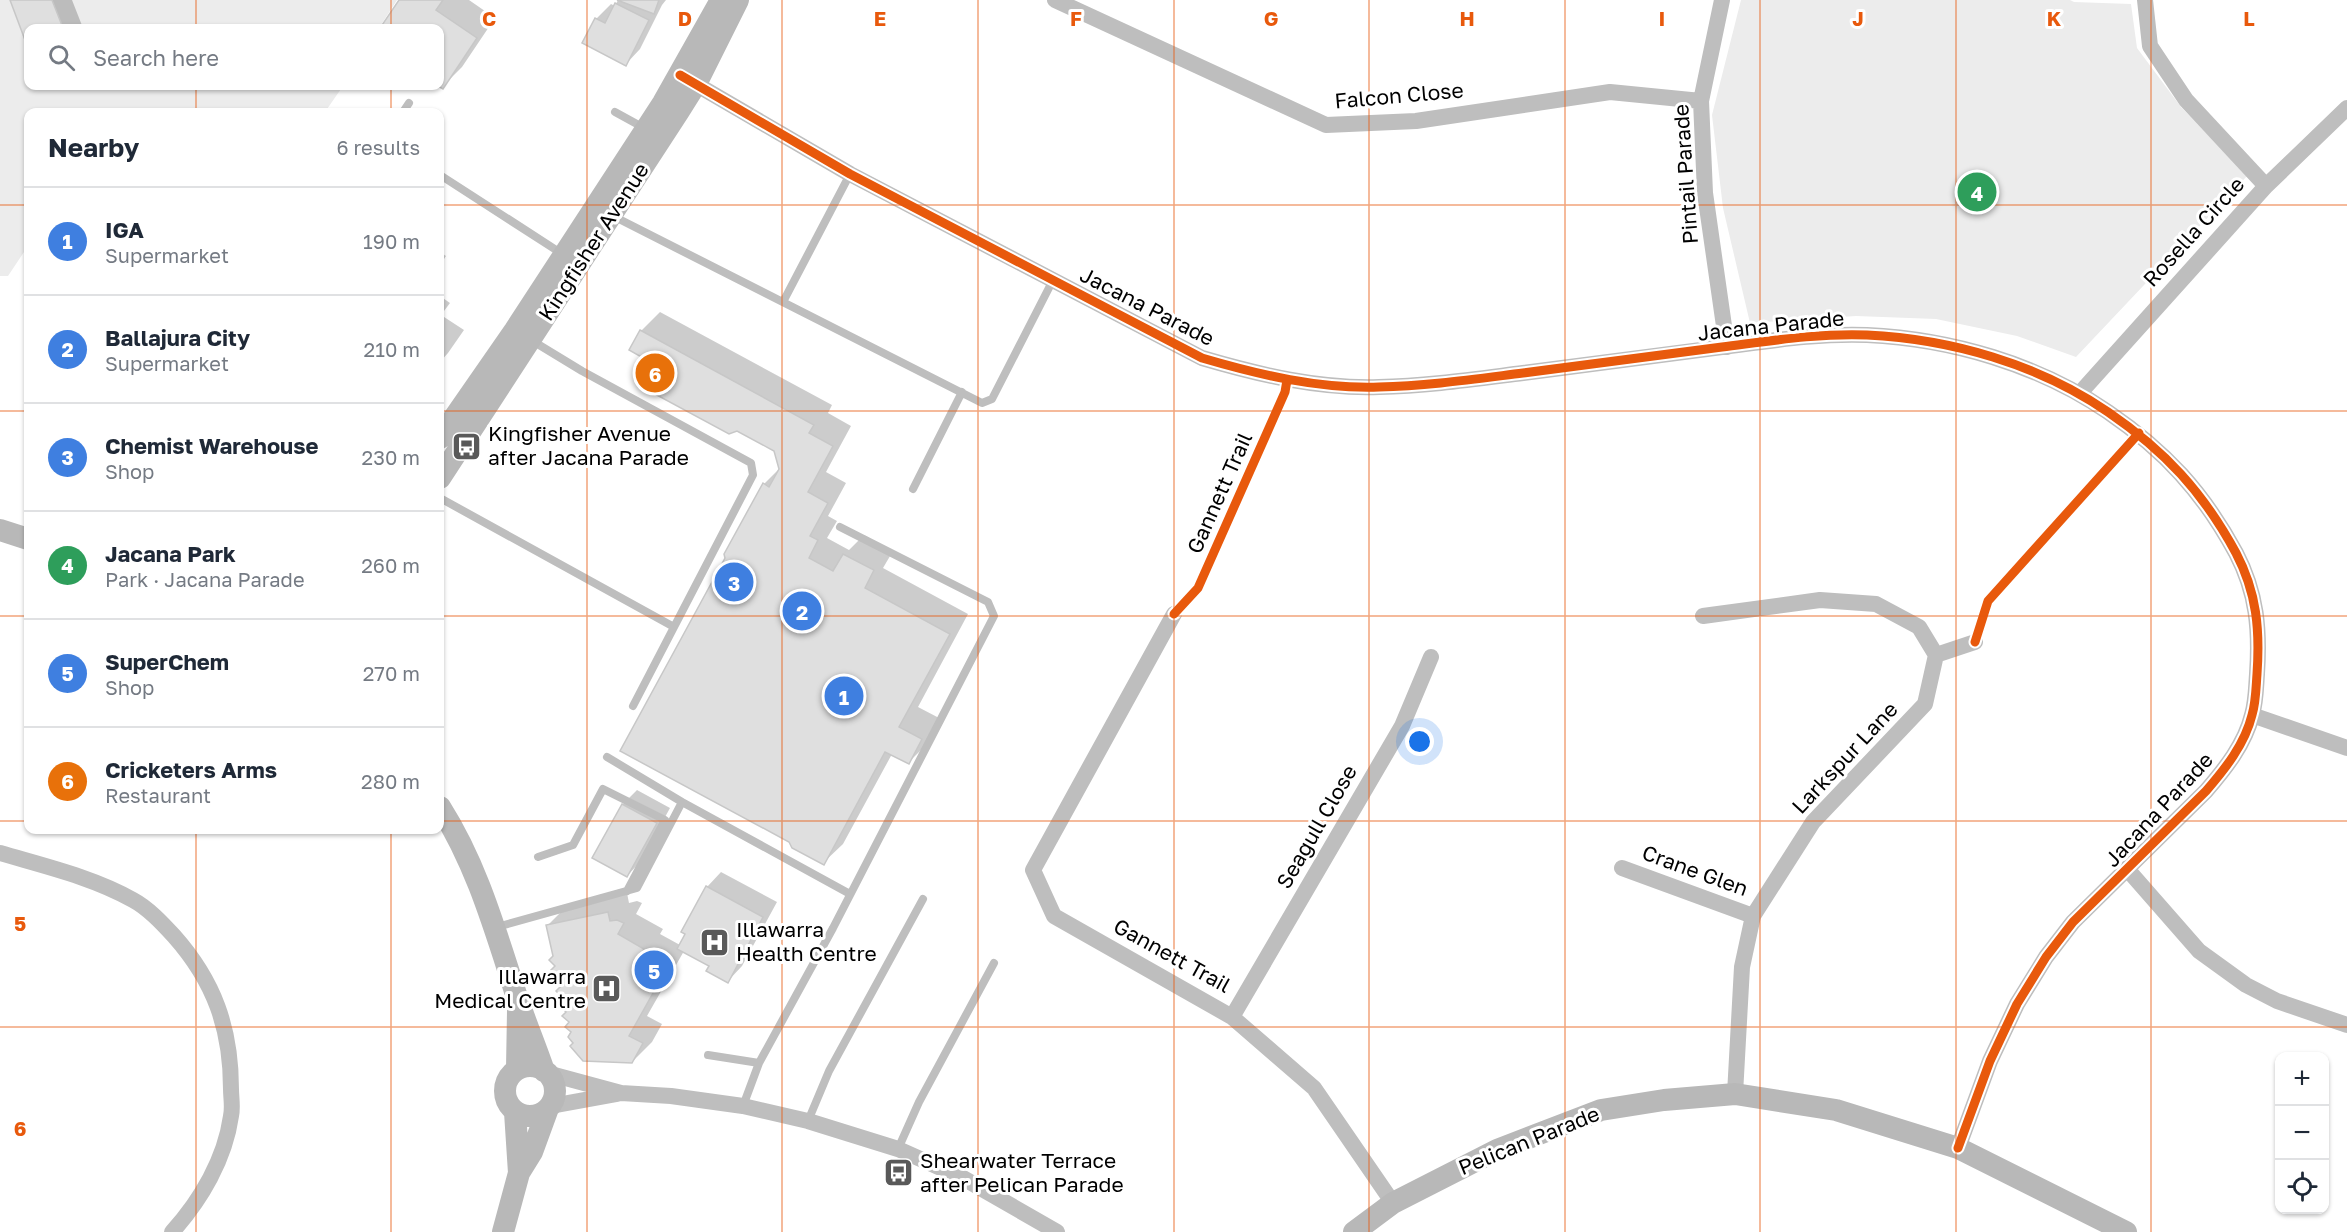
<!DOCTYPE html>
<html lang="en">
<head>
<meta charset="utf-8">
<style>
	:root { --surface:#fff; --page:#f6f6f7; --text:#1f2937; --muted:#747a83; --line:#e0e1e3; --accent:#ea580c }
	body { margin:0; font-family:"Golos Text",sans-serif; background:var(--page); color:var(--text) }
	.controls { position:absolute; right:18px; bottom:18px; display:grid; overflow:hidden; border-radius:12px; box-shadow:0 2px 4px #0004 }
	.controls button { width:54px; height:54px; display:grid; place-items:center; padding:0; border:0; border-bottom:2px solid var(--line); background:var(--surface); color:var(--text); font:30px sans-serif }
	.you { position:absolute; left:1420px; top:742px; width:21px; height:21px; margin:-15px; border:4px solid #fff; border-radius:50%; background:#1a73e8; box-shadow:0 0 0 9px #1a73e833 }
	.badge { display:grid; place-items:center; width:39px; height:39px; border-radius:50%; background:var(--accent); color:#fff; font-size:20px; font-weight:700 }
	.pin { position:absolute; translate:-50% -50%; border:3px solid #fff; box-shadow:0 2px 6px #0006 }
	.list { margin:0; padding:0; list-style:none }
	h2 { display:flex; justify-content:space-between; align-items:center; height:78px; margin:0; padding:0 24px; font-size:26px }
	h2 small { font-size:20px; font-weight:400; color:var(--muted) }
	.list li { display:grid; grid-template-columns:39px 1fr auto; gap:18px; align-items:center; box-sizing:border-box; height:108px; padding:0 24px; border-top:2px solid var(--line) }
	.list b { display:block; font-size:22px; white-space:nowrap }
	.list p { margin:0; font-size:20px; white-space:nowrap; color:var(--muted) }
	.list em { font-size:20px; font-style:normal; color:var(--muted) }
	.icon { flex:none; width:33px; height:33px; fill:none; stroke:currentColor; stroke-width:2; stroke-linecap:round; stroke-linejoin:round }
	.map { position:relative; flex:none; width:2347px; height:1232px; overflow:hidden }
	.search { position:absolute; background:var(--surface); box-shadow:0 2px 4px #0004; left:24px; top:24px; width:420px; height:66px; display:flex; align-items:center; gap:15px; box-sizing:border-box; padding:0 21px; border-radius:12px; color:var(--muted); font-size:22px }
	.panel { position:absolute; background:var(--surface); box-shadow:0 2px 4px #0004; left:24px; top:108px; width:420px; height:726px; border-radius:12px }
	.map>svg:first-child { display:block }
	.green { fill:#ececec }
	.shadow { fill:#0003 }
	.building { fill:#dfdfdf; stroke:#c7c7c7; stroke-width:1.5 }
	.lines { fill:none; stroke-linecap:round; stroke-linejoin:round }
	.lane { stroke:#bebebe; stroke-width:8 }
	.street { stroke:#bebebe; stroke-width:16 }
	.secondary { stroke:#b8b8b8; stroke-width:22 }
	.cycleway-casing { stroke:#fff; stroke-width:13 }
	.cycleway { stroke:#e8590c; stroke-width:9 }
	.grid { fill:none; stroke:#e8590c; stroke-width:1.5; stroke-opacity:0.55 }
	.labels { text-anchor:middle; stroke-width:6; stroke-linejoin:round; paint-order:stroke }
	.street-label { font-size:21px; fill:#000; stroke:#fff }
	.poi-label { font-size:21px; fill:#000; stroke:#fff; text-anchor:start }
	.grid-label { font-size:20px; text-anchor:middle; font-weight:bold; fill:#e8590c; stroke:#fff; stroke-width:6; stroke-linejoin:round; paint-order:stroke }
</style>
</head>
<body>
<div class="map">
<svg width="2347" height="1232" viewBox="0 0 2347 1232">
	<rect width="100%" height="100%" fill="#fff"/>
	<!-- green -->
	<path class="green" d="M0,0H397L379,28H28V86H343L325,112H28V246L8,276H0Z
		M1741,0H2070L2074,2L2131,4L2137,48L2181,107L2247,176L2076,357L2017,336L1936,319L1856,316L1750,323L1723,208L1712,115Z"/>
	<!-- shadow -->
	<path class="shadow" d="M11,0H72L83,28H28V44Z
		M401,0H469L495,18L462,67L442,87L440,85V28H382Z
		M618,0H666L662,5L640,49L626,64L584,43L597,18L611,4L615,6Z
		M440,252L446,256L440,265Z
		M440,296L450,303L441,315L464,330L448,353L440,362Z
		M660,312L832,405L828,413L851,426L826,472L846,483L828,516L837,521L827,538L849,550L864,535L893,551L883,568L968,614L918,707L941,719L928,743L908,763L892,754L843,844L823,863L764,484L780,468L775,450L647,359L641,331Z
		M637,790L670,808L641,861L627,876L623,804Z
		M721,872L777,902L742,966L728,981L711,965L684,951L647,1016L662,1024L652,1042L632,1062L575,1042L567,1000L547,926L567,906L627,893L629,903L637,901L642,903L636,914L663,929L660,934L680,945L707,887Z"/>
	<!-- building -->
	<path class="building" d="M10,0H52L63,28H28V48Z
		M399,0H443L436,10L477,38L443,89L438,86L440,28H380Z
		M617,0H659L654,14Z
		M615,3L649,20L626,66L582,43L595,18L605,23Z
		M640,330L814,425L809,433L833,446L808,492L828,503L810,536L818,540L809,558L833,571L843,554L874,570L865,588L950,634L899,727L922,739L909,764L885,752L824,865L792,848L789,842L620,751L725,558L724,554L763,483L769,487L779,469L774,451L737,431L729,434L640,386L637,374L645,359L629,350Z
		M622,804L657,823L627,877L592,858Z
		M706,886L763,917L728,983L706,971L709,966L677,949L685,934L681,932Z
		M608,912L610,921L617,920L624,923L618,934L644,949L641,954L667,968L629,1036L643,1043L632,1063L583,1061L570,1046L573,1043L568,1037L571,1032L565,1027L569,1022L562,1016L566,1012L559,1005L565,1000L556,991L561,986L553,980L558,976L551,970L555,966L549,960L553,956L546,925Z"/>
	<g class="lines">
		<!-- lane -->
		<path class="lane" d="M403,112L409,103
			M615,112L646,129
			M440,175L564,255
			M613,216L982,403L992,399L1053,280
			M783,302L850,174
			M531,340L582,371L751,463L753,475L633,706
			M913,489L962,392
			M440,498L674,627
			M607,757L682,802L850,894
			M538,857L573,845L603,789L665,820L627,891
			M497,927L637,888L682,802
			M708,1055L759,1063
			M743,1106L759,1063L833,928L994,616L988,602L840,527
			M808,1121L829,1071L923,899
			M898,1149L919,1102L994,963"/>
		<!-- street -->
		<path class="street" d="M1055,0L1326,125L1416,121L1610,92L1701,101
			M1722,0L1701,101L1705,193L1727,347
			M2145,0L2150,46L2186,100L2266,186
			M687,79L850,174L1202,358C1260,375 1319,389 1379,387C1427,386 1475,379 1523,373C1590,364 1656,356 1722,347C1770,341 1819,333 1867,335C1951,339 2038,364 2108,412C2165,451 2203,492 2236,553C2257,593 2260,630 2257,674C2256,687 2256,702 2252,715C2245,744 2225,769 2206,791L2073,922L2046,957L2017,1004L1990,1061L1958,1148
			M2080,393L2266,186L2347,108
			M1174,614L1033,870L1054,916L1232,1017L1314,1088L1393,1203
			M1703,616L1820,600L1876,604L1919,627L1936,655L1925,704L1813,822L1753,916L1742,967L1735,1094
			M1936,655L1975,642
			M2252,715L2347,748
			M0,853C44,866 92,877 133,900C148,908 162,923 174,936C214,981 231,1028 231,1089C231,1098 233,1107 231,1116C225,1159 201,1200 172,1232
			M1622,868L1753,916
			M2128,870L2199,951L2246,985L2277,1001L2347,1025
			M1232,1017L1402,726L1431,657
			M547,1073L621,1093L671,1096L743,1106L808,1121L898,1149L963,1178L1057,1232
			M551,1106L617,1094"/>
		<!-- secondary -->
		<path class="secondary" d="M440,438L515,330L663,103L721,0
			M440,478L679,111L696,84L738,0
			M0,530L28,539
			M440,807C475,862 493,923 513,985C522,1014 534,1042 544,1071
			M505 1091a25 25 0 1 1 50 0a25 25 0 1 1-50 0Z
			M517,1069L518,1011
			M515,1112L519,1173
			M503,1232L519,1173L532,1152L547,1111
			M1354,1232L1393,1203L1497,1150L1601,1110L1664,1100L1735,1094L1836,1110L1958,1148L2126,1232"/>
		<defs>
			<path id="cycleway" d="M680,75L850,174L1202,358C1260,375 1319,389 1379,387C1427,386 1475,379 1523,373C1590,364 1656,356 1722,347C1770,341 1819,333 1867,335C1951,339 2038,364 2108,412C2165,451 2203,492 2236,553C2257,593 2260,630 2257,674C2256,687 2256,702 2252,715C2245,744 2225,769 2206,791L2073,922L2046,957L2017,1004L1990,1061L1958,1148
				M1174,614L1198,588L1285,392L1287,380
				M1975,642L1988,601L2139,433"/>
		</defs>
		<!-- cycleway casing -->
		<use href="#cycleway" class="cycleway-casing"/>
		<!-- cycleway -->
		<use href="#cycleway" class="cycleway"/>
	</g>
	<!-- grid -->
	<path class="grid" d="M196,0V28M391,0V28M587,0V1232M782,0V1232M978,0V1232M1174,0V1232M1369,0V1232M1565,0V1232M1760,0V1232M1956,0V1232M2151,0V1232M196,86V112M391,86V112M0,205H28M440,205H2347M0,411H28M440,411H2347M0,616H28M440,616H2347M0,821H28M440,821H2347M196,830V1232M391,830V1232M0,1027H2347"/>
	<!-- icons -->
	<defs>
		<symbol id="bus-square" viewBox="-11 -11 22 22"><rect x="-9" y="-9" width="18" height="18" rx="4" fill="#595959" stroke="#fff"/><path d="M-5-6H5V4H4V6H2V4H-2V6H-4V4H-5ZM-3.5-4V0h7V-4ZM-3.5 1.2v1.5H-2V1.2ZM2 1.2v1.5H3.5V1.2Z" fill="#fff"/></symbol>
		<symbol id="hospital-square" viewBox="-11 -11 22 22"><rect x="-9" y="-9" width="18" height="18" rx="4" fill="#595959" stroke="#fff"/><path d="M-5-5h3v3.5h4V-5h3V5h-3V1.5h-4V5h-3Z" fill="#fff"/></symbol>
	</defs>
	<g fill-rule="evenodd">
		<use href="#bus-square" x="450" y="430" width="33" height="33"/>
		<use href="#hospital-square" x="698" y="926" width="33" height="33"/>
		<use href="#hospital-square" x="590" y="972" width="33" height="33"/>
		<use href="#bus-square" x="882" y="1156" width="33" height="33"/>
	</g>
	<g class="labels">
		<!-- street labels -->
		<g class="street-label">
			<text transform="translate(1399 96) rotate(-5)" y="7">Falcon Close</text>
			<text transform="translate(1686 174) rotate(-94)" y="7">Pintail Parade</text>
			<text transform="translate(2194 232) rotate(-48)" y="7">Rosella Circle</text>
			<text transform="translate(594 242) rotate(-57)" y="7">Kingfisher Avenue</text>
			<text transform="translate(1147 307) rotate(27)" y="7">Jacana Parade</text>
			<text transform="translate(1771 326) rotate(-6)" y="7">Jacana Parade</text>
			<text transform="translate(1220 493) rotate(-66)" y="7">Gannett Trail</text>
			<text transform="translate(1845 758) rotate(-47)" y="7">Larkspur Lane</text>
			<text transform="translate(2159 810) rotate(-47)" y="7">Jacana Parade</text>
			<text transform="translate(1317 827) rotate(-60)" y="7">Seagull Close</text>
			<text transform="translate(1695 871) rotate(20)" y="7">Crane Glen</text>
			<text transform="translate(1172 956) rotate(29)" y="7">Gannett Trail</text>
			<text transform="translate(1529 1141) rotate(-22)" y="7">Pelican Parade</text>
		</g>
		<!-- poi labels -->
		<g class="poi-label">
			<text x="488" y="441">Kingfisher Avenue<tspan x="488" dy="24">after Jacana Parade</tspan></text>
			<text x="736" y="937">Illawarra<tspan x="736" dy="24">Health Centre</tspan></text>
			<text x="586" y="984" text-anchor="end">Illawarra<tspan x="586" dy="24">Medical Centre</tspan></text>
			<text x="920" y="1168">Shearwater Terrace<tspan x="920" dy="24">after Pelican Parade</tspan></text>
		</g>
	</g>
	<g class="grid-label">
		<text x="489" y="26">C</text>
		<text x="685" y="26">D</text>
		<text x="880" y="26">E</text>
		<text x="1076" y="26">F</text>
		<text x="1271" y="26">G</text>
		<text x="1467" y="26">H</text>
		<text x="1662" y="26">I</text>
		<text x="1858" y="26">J</text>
		<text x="2054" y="26">K</text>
		<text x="2249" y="26">L</text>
		<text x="20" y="931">5</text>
		<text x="20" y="1136">6</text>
	</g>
</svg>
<div class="controls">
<button>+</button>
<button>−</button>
<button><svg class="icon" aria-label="locate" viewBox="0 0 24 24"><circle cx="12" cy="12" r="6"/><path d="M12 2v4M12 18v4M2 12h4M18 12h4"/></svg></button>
</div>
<div class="you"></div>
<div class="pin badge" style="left:844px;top:696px;background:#3f7fe0">1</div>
<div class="pin badge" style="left:802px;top:611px;background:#3f7fe0">2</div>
<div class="pin badge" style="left:734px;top:582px;background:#3f7fe0">3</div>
<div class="pin badge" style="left:1977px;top:192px;background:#2e9e5b">4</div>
<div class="pin badge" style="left:654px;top:970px;background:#3f7fe0">5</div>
<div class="pin badge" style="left:655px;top:373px;background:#e8710a">6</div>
<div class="search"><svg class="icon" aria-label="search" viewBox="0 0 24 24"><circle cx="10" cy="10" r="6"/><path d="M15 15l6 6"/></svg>Search here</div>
<section class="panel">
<h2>Nearby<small>6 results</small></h2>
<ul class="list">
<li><span class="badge" style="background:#3f7fe0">1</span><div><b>IGA</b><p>Supermarket</p></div><em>190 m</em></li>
<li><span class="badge" style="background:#3f7fe0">2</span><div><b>Ballajura City</b><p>Supermarket</p></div><em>210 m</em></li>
<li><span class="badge" style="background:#3f7fe0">3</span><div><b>Chemist Warehouse</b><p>Shop</p></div><em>230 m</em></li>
<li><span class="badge" style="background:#2e9e5b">4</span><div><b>Jacana Park</b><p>Park · Jacana Parade</p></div><em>260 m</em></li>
<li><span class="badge" style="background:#3f7fe0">5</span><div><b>SuperChem</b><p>Shop</p></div><em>270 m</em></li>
<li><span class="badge" style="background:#e8710a">6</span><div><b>Cricketers Arms</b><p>Restaurant</p></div><em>280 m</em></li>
</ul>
</section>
</div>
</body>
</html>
